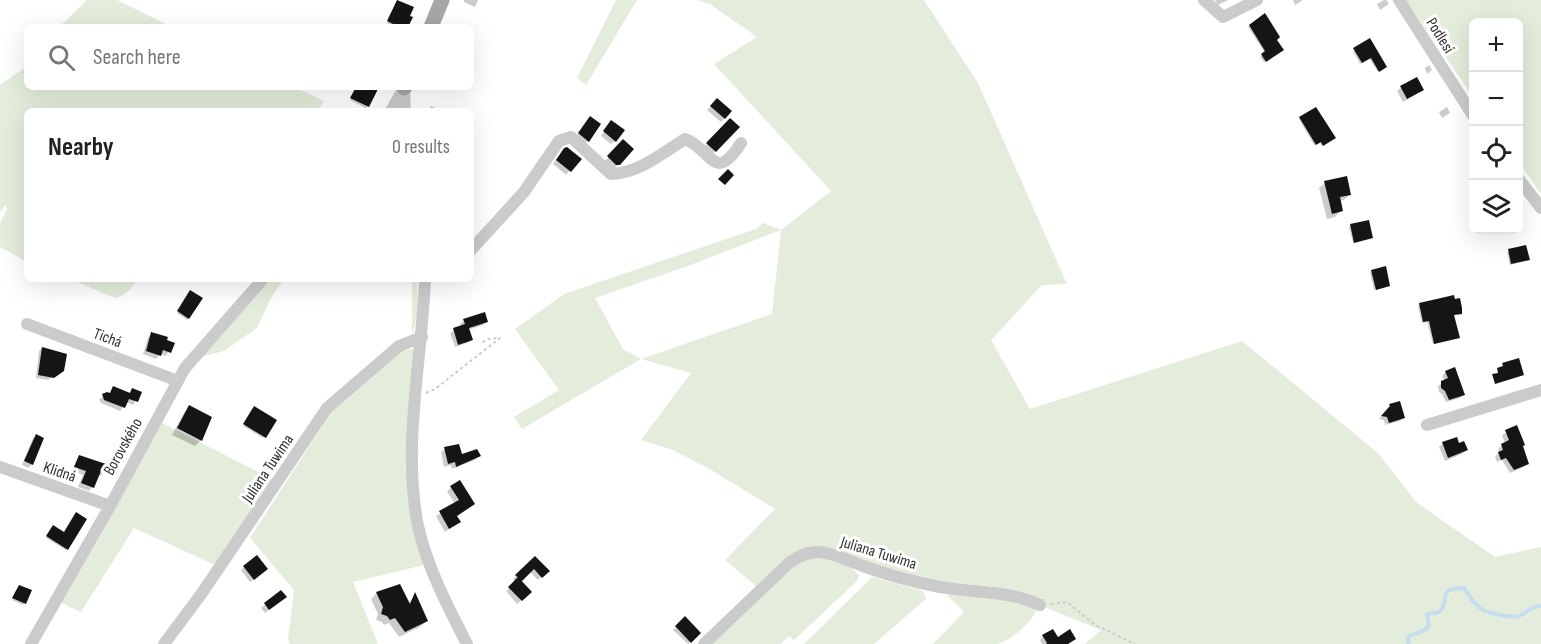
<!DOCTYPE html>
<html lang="en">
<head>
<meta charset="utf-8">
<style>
	:root { --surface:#fff; --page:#f6f6f6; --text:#222; --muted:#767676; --line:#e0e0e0 }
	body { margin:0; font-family:"Sofia Sans Condensed",sans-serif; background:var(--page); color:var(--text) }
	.controls { position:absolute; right:18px; top:18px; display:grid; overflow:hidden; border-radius:9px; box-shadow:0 6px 24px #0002 }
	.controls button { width:54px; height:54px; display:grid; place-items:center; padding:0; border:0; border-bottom:2px solid var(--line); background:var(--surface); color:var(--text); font:30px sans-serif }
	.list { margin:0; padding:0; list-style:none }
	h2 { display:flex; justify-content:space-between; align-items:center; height:78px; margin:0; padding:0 24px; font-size:26px }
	h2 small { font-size:20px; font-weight:400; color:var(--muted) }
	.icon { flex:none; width:33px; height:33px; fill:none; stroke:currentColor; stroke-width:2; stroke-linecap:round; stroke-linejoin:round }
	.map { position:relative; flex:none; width:1541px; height:644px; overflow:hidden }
	.search { position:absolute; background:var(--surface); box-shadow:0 6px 24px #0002; left:24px; top:24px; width:450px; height:66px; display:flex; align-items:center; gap:15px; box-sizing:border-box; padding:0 21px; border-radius:9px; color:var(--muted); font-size:22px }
	.panel { position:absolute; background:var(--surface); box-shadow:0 6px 24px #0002; left:24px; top:108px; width:450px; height:174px; border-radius:9px }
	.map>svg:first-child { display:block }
	.green { fill:#e4eddb; fill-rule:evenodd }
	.shadow { fill:#0003 }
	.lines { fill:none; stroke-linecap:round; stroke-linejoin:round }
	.stream { stroke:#c5deef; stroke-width:4 }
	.building { fill:#151515 }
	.path { stroke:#cbcbcb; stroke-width:2; stroke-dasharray:3 3; stroke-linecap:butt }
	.minor { stroke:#cbcbcb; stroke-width:12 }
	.major { stroke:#a6a6a6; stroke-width:15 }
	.labels { text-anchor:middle; stroke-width:6; stroke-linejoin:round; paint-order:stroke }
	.street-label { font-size:16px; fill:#2e2e2e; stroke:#fff }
</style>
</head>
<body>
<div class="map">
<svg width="1541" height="644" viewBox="0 0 1541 644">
	<rect width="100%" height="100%" fill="#fff"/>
	<!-- green -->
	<path class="green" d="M87,0H117L172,27H59Z
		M616,0H637L586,85L577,78Z
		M697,0H924L978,83L1067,284L1042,285L991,340L1030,409L1242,341L1379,454L1416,502L1495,557L1541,547V644H1085L1101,630L1032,602L1036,611C1030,624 1011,641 996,644C980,644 951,644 933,644L964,612L947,595L998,596L1027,600L990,586L931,582L866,565L850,555L811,546L792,555L756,586L725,560L775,509L711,470L673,450L641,440L691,373L641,359L522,429L514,417L559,390L515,329L564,294L756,229L763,223L781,230L831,191L714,64L757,37L710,4ZM781,230L772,314L641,359L623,349L595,298L688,266Z
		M1406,0H1541V194L1519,162L1518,22H1474L1473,97Z
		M27,66V87H294L324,101L318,111H27V262L0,247V223L7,209L5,205L0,213V85Z
		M70,279H138C131,288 127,295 115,298Z
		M269,279H284L271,298L257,328L224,351L201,357Z
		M412,279H417L418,311L412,336Z
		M414,349L407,430L408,501L424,565L353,582L378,644H290L288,639L294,590L250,538L334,408L402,350Z
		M160,422L274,480L215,565L134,528L81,612L61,603L107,524Z
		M816,554L849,564L859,576L857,581L794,640L789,636L781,644H711L797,563Z
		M872,577L923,591L926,599L874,644H804Z"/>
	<!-- shadow -->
	<path class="shadow" d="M464,0H478L475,7L464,2Z
		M1215,0H1228L1218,5Z
		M1293,0H1303L1295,5Z
		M1384,0H1386L1389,4L1380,10L1377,4Z
		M396,3L408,17L407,27H395L387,23Z
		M1264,15L1280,51L1264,62L1260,57L1265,53L1248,27Z
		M1369,41L1385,67L1377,71L1369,58L1360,64L1353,51Z
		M1429,65L1432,70L1427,74L1425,68Z
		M356,87H371L376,90L366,108L350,100Z
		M1401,88L1422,90L1403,102L1397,91Z
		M717,100L730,112L721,122L707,110Z
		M431,106L442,111H428Z
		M1447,107L1450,113L1442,118L1439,112Z
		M1300,118L1332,139L1322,146L1319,142L1314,145L1299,119Z
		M730,120L738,127L711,155L704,147Z
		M587,122L588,141L584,144L576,137Z
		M608,126L615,141L611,144L601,136Z
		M623,141L632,149L615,168H612L605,161Z
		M561,153L579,159L566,175L553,164Z
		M1325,183L1350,194L1344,200L1339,201L1341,211L1335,217L1327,219L1319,188Z
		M1351,225L1371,238L1353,243L1349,227Z
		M1525,247L1529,260L1510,265L1507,252Z
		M1371,272L1389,285L1374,290L1370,273Z
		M189,294L201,299L187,320L177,313Z
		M1420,304L1460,313L1453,316L1458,337L1433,344L1427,322L1422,323L1418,306Z
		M464,320L487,321L483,325L468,330L471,340L467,343L455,347L450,333L461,326L460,324Z
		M152,334L173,344L166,356L160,354L156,359L143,354L148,338Z
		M42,348L63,370L48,380L36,378L39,351Z
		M1446,372L1463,395L1460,398L1446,402L1442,394L1439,392L1438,386L1445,381L1442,376Z
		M113,387L129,393L133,389L140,392L133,405L126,402L120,411L101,403L99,399L109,394Z
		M1399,402L1403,417L1400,421L1385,425L1384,420L1379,419L1390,405Z
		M190,407L210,417L201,440L195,446L172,435L184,413Z
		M253,409L264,437L263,438L243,426Z
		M1516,427L1527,463L1524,467L1510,473L1502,460L1497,462L1495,457L1499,452L1498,449L1505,443L1502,435Z
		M36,436L32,464L28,468L22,465L32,440Z
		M1443,443L1458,445L1466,450L1462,454L1445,461L1439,447Z
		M445,449L461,456H479L475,460L452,469L451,465L444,467L441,452Z
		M79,456L104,472L100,476L97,475L92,487L89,491L78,487L83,475L72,470Z
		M459,482L473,504L456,516L459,522L445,532L436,516L455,504L447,491Z
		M51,528L67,549L66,550L46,538Z
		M535,558L547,571L538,580L530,572L520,581L530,592L517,604L506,591L516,582L513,579Z
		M244,567L262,573L250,582L241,570Z
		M19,586L30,591L23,605L12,600Z
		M281,592V601L265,613L261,608Z
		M377,593L408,604L415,595L426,621L420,627L399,637L389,623L384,625L382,622L376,620L378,614L371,599Z
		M685,619L699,633L688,644L673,630Z
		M1043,636L1074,639L1068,644H1042L1040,640Z"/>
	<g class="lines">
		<!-- stream -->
		<path class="stream" d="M1409,644L1407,640L1409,636L1425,630L1429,626L1427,614C1432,612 1438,615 1441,610C1450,598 1437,588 1464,588C1477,609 1481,612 1505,616C1511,616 1514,618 1519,616C1527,612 1532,606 1541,606"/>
	</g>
	<!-- building -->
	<path class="building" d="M397,0L414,7L410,16L413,17L408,27H399L387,21Z
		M1265,13L1280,37L1277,40L1284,50L1266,62L1261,54L1265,51L1249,25Z
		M1370,38L1387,67L1379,72L1371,58L1362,63L1353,48Z
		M1417,77L1424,90L1407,99L1400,86Z
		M356,87H379L369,107L350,98Z
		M717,98L732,111L725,119L710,106Z
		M1316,107L1336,138L1323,146L1321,142L1316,145L1299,117Z
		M590,116L601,124L589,142L578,133Z
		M730,118L740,127L716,152L706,143Z
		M611,120L625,130L616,142L603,131Z
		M623,139L634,149L620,165H616L607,156Z
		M567,147L582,159L571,172L556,160L564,148Z
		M728,169L734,175L725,185L718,179Z
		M1347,176L1351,195L1340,197L1343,211L1332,214L1324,181Z
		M1369,220L1373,238L1354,243L1350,224Z
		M1526,245L1530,260L1511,264L1508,249Z
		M1386,266L1390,286L1376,290L1371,270Z
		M190,290L203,298L189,319L177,311Z
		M1454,295L1455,299L1460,298L1462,308V314L1454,315L1460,338L1434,344L1429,321L1423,322L1419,303Z
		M485,312L488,322L469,328L473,340L458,345L453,328L465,324L463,319Z
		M151,332L168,337L167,340L175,343L171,353L163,350L161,356L146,351Z
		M42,347L67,354L64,371L54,378L38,375Z
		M1519,358L1524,375L1495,384L1492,374L1498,373L1497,368L1503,366L1502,363Z
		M1455,367L1465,395L1449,400L1445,391L1441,388V381L1448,378L1445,371Z
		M113,386L130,393L132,388L142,392L138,402L129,399L125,408L104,400L102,394L107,392L110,393Z
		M1400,401L1405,418L1389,423L1387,417L1381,416L1390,406L1389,404Z
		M189,405L212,417L202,441L177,428Z
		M254,406L277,420L266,438L243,424Z
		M1517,425L1525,445L1523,446L1529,464L1514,470L1506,458L1501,460L1498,452L1503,450L1501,444L1509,440L1505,430Z
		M36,434L44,438L33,465L24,461Z
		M1457,437L1459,443L1464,441L1468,450L1448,458L1442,442Z
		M459,444L462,454L477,449L481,456L456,467L455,462L448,464L444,447Z
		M79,455L109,465L105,473L101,471L94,488L81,483L86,471L74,467Z
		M460,480L475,504L457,516L461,522L449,529L439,511L459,500L450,486Z
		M76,512L87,519L68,550L46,536L53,525L64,532Z
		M257,555L268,569L254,580L243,566Z
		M535,556L550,571L542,578L534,569L522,581L515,575Z
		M518,577L532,592L522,601L508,587Z
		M400,584L410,604L415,592L428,621L405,632L395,618L390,620L387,616L381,614L383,607L376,592Z
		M19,585L32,590L26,604L12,598Z
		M281,590L287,597L269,610L264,603Z
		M685,616L701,633L691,643L675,626Z
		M1053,629L1058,637L1070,629L1076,639L1068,644H1046L1047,643L1042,635Z"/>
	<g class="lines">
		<!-- path -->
		<path class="path" d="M426,393L435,389L500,338L487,339L481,344
			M1051,604L1067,602L1095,625L1135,644"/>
		<!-- minor -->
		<path class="minor" d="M1204,0L1223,17L1257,0
			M1399,0L1474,117
			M404,90L405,111
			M391,111L404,88
			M1518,178L1541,208
			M471,250L524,192L559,141L571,137L611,174C638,173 662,154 685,139C712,149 714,185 741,143
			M425,279C422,360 402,445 418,526C427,567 448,607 467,644
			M27,324L178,381
			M1427,425L1541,390
			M0,467L110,506
			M31,644L110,506L185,368L263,279
			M164,644L202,593L327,408L399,346L422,337
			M704,644L789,563C798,557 808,551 819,552C834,553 849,561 863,566C887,575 914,582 940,587C973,593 1008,590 1040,605"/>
		<!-- major -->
		<path class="major" d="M431,27L442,0
			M404,88L405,87"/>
	</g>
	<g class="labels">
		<!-- street labels -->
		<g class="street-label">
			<text transform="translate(1441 35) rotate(58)" y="6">Podlesí</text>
			<text transform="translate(108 337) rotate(21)" y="6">Tichá</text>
			<text transform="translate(122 446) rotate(-61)" y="6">Borovského</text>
			<text transform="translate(267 468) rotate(-56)" y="6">Juliana Tuwima</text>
			<text transform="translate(60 471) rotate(19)" y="6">Klidná</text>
			<text transform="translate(879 552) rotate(17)" y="6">Juliana Tuwima</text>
		</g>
	</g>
</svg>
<div class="controls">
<button>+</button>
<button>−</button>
<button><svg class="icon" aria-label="locate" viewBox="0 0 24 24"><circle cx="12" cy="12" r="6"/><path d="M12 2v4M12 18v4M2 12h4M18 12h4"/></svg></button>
<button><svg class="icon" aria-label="layers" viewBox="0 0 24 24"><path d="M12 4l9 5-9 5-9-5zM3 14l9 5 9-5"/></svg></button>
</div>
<div class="search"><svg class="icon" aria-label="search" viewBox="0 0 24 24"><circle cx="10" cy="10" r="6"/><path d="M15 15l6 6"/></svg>Search here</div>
<section class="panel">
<h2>Nearby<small>0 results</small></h2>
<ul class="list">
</ul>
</section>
</div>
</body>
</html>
